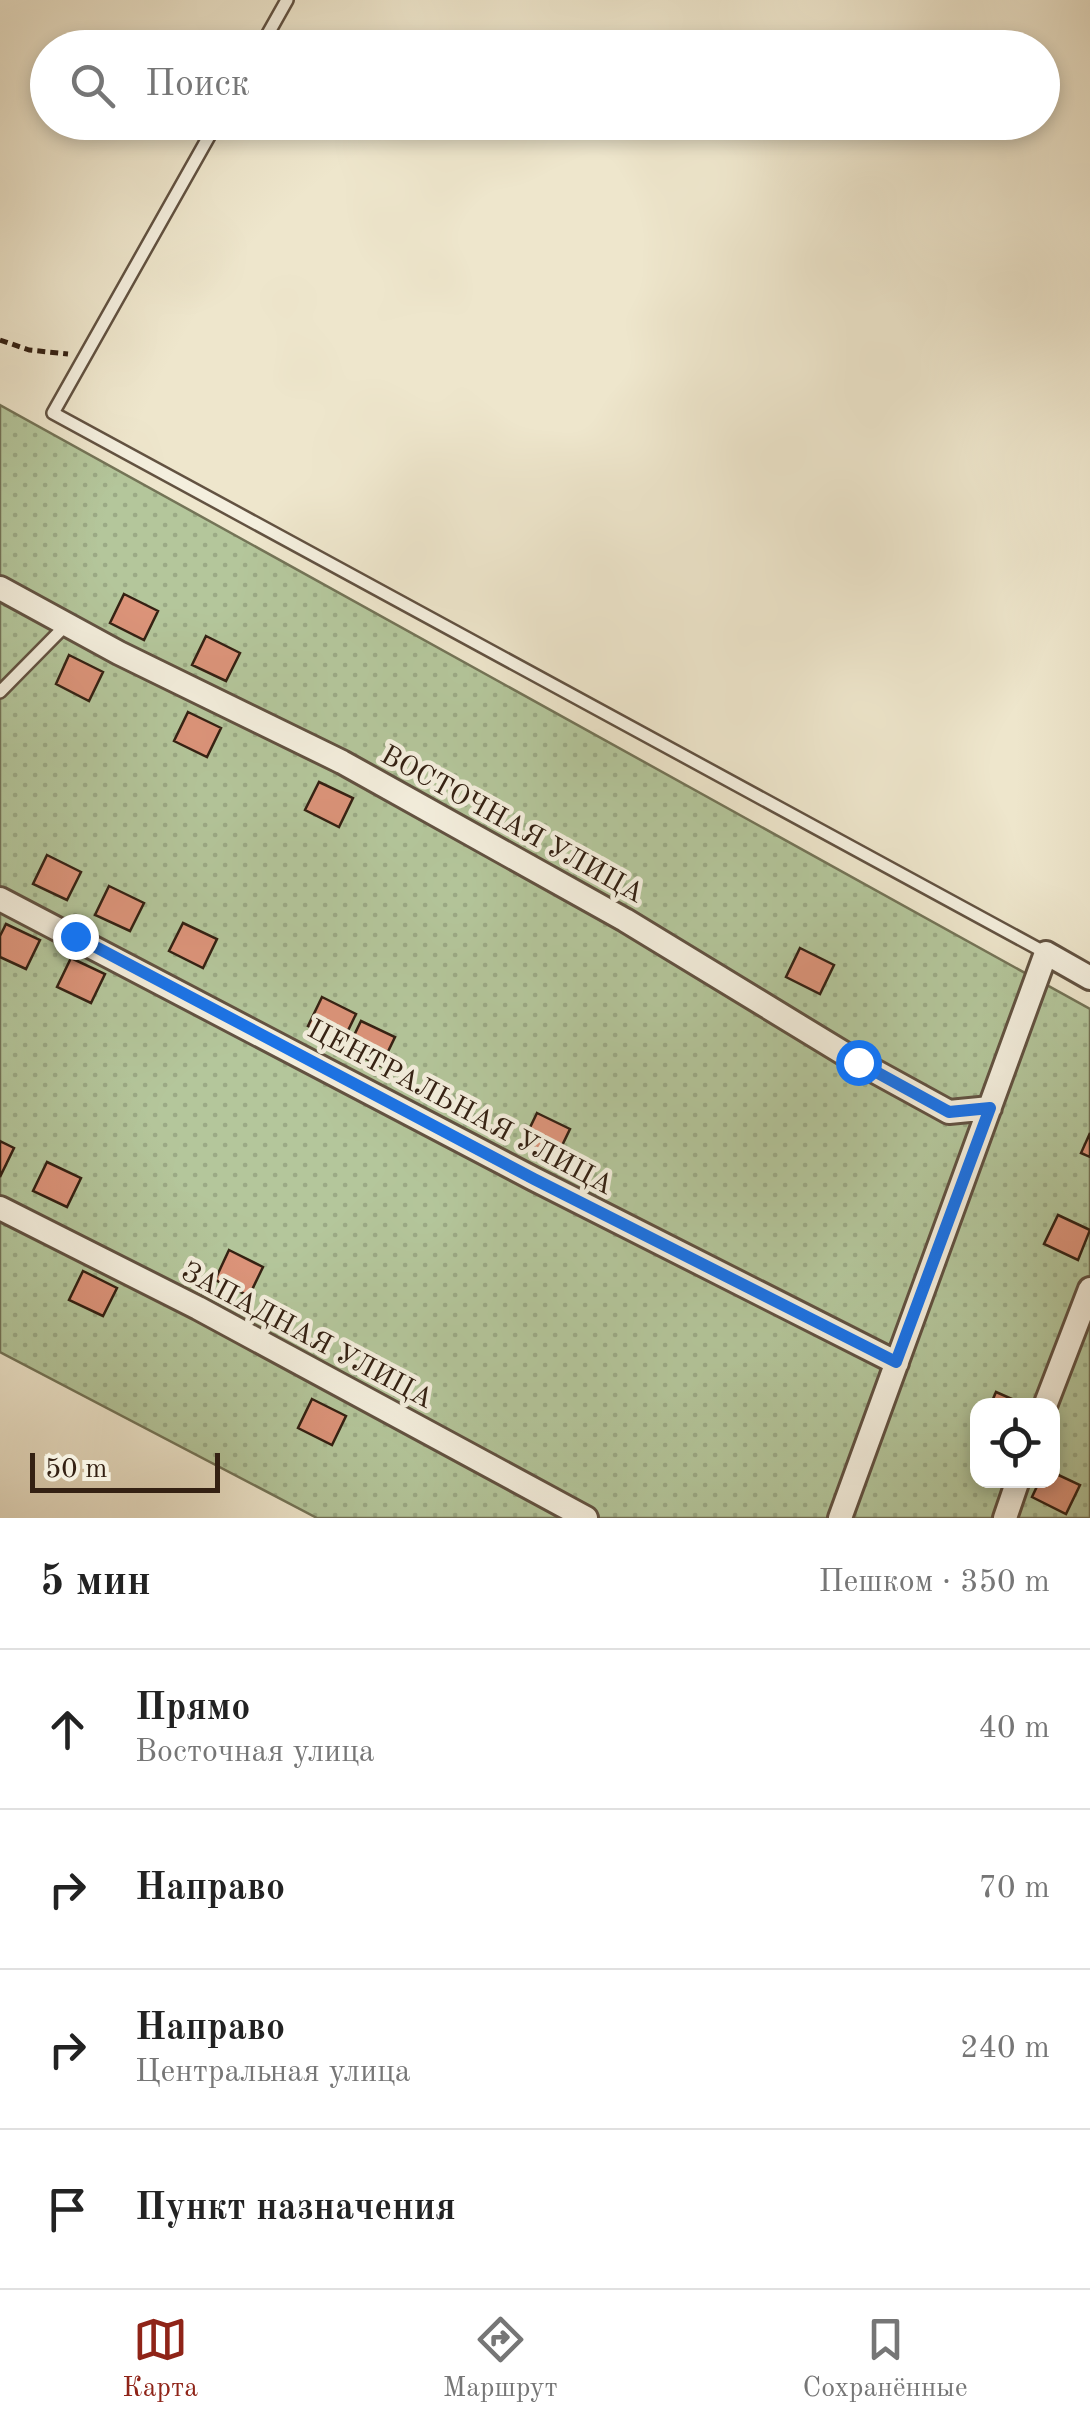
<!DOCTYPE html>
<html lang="ru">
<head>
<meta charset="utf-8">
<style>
	:root { --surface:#fff; --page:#f6f6f6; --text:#222; --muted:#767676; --line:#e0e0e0; --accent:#8f2418 }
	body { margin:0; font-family:"Old Standard TT",serif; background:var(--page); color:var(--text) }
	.controls { position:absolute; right:30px; bottom:30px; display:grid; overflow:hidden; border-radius:20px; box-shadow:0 5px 15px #0003 }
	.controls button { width:90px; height:90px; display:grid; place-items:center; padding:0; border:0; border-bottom:2px solid var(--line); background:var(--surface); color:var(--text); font:50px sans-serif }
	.scale { position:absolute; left:30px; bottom:25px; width:190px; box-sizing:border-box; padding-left:10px; border:5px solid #342113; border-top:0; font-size:28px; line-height:35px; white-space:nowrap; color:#342113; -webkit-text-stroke:8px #f4efde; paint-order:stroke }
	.stop { position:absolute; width:30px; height:30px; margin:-22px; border:8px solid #1a73e8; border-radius:50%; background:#fff }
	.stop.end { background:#1a73e8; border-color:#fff; box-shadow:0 2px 10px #0008 }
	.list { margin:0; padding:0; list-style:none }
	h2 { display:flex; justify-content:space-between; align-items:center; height:130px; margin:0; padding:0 40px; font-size:42px }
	h2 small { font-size:32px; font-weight:400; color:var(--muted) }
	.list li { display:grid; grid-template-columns:65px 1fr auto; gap:30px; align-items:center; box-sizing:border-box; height:160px; padding:0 40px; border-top:2px solid var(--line) }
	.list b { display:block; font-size:38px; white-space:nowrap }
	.list p { margin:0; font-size:32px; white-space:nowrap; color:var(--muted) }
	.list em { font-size:32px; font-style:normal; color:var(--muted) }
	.icon { flex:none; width:55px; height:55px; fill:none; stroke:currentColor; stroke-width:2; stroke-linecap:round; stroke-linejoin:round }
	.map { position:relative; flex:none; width:1090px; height:1518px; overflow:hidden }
	.search { position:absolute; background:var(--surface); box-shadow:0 5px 15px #0003; left:30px; right:30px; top:30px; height:110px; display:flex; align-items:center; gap:25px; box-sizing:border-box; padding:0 35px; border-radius:55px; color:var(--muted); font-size:38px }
	.sheet { height:770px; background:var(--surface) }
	nav { display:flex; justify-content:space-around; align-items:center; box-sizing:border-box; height:140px; border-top:2px solid var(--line); background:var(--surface); font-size:28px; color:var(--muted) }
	nav a { display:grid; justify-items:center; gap:5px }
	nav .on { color:var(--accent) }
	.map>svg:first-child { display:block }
	.grass { fill:url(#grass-dots); stroke:#747457; stroke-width:2.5; fill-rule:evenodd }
	.building { fill:#dc947a; stroke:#342113; stroke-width:2.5 }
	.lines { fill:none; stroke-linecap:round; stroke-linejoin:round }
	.lane-casing { stroke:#625241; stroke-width:16 }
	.street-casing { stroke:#625241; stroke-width:28 }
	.path { stroke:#342113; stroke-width:5; stroke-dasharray:8 5; stroke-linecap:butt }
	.lane { stroke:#f4efde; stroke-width:11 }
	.street { stroke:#f4efde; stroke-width:22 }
	.route { stroke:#1a73e8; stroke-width:12 }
	.labels { text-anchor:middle; stroke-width:9; stroke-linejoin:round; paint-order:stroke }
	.street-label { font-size:28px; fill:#342113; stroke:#f4efde }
</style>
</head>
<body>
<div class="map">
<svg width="1090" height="1518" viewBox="0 0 1090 1518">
	<defs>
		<pattern id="grass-dots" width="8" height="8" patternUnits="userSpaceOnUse" patternTransform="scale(2.5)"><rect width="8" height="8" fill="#b4c69b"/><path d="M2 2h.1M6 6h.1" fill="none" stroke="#9baa85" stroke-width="1.8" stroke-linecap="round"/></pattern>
	</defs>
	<rect width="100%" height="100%" fill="#eee6cc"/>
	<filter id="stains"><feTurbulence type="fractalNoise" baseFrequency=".002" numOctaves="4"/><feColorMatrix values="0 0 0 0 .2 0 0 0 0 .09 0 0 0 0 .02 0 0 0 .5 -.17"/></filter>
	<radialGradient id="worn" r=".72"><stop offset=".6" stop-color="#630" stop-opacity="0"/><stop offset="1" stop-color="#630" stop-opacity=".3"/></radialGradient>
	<!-- grass -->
	<path class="grass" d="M0,405L1090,1009V1518H317L0,1352ZM978,1406H1052V1480H978Z"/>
	<!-- building -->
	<path class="building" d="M124,594L158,611L144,640L110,623Z
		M206,636L240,653L226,681L192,665Z
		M69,655L103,672L89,701L56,684Z
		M188,712L221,728L207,757L174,741Z
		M319,782L353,798L339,827L305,810Z
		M47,855L81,872L67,900L33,884Z
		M109,886L144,903L130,931L95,915Z
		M183,923L217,939L203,968L169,951Z
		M6,924L40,940L26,969L0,957V936Z
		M800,948L834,965L820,994L786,977Z
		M71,958L105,974L91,1003L57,987Z
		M322,997L356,1014L342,1043L308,1026Z
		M361,1021L395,1037L381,1066L347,1050Z
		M537,1113L570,1129L556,1158L523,1142Z
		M1090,1133V1157L1081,1153Z
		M0,1141L14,1148L0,1177Z
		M47,1162L81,1178L67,1207L33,1191Z
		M1058,1215L1090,1230L1078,1260L1044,1244Z
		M229,1250L263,1267L249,1296L215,1280Z
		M83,1271L117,1288L103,1316L69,1300Z
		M996,1392L1028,1406H990Z
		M312,1399L346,1416L332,1445L298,1428Z
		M1052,1472L1080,1485L1066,1514L1032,1497L1040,1480H1052Z"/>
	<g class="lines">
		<defs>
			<path id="lane" d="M260,48L287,0
				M217,122L53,413L1046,953
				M0,692L67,624"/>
			<path id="street" d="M0,588L119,653L342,762L625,920L858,1062L949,1112L990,1108
				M0,899L534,1179L897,1363
				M0,1208L198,1308L586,1518
				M1045,1406L1090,1289
				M840,1518L1046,953L1090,978
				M1005,1518L1018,1480"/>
		</defs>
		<!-- lane casing -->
		<use href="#lane" class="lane-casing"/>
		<!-- street casing -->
		<use href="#street" class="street-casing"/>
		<!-- path -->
		<path class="path" d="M0,340L29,350L68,354"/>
		<!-- lane -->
		<use href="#lane" class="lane"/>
		<!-- street -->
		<use href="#street" class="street"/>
	</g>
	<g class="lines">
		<!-- route -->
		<path class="route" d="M75,936L534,1179L896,1362L990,1108L949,1112L858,1062"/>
	</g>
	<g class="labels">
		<!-- street labels -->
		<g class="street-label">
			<text transform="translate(513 823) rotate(29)" y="10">ВОСТОЧНАЯ УЛИЦА</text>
			<text transform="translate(461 1106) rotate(28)" y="10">ЦЕНТРАЛЬНАЯ УЛИЦА</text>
			<text transform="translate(308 1334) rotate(28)" y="10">ЗАПАДНАЯ УЛИЦА</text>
		</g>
	</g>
	<rect width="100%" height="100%" filter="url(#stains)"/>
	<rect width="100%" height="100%" fill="url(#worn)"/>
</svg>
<div class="controls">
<button><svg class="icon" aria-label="locate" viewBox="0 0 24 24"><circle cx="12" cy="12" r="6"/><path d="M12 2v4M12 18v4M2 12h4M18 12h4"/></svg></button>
</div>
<div class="scale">50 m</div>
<div class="stop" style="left:858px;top:1062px"></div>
<div class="stop end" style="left:75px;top:936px"></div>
<div class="search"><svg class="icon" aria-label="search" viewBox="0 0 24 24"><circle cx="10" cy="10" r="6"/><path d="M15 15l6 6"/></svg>Поиск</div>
</div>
<section class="sheet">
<h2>5 мин<small>Пешком · 350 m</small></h2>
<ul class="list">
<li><svg class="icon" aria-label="ahead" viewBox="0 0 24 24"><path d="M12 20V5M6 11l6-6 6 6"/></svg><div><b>Прямо</b><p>Восточная улица</p></div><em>40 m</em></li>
<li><svg class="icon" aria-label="right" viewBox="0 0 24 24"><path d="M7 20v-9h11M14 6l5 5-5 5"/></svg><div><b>Направо</b></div><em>70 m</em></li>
<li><svg class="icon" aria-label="right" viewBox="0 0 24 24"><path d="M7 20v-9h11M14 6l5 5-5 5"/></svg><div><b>Направо</b><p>Центральная улица</p></div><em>240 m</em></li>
<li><svg class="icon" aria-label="arrive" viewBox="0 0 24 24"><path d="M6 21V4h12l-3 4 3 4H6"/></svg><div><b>Пункт назначения</b></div></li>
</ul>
</section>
<nav>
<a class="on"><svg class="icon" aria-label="map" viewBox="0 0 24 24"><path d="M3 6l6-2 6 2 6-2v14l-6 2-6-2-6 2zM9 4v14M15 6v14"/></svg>Карта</a>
<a><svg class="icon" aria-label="directions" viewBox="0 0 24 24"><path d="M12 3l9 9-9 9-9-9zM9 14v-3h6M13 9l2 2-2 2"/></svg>Маршрут</a>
<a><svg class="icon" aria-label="saved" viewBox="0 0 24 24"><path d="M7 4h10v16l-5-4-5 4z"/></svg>Сохранённые</a>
</nav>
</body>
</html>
